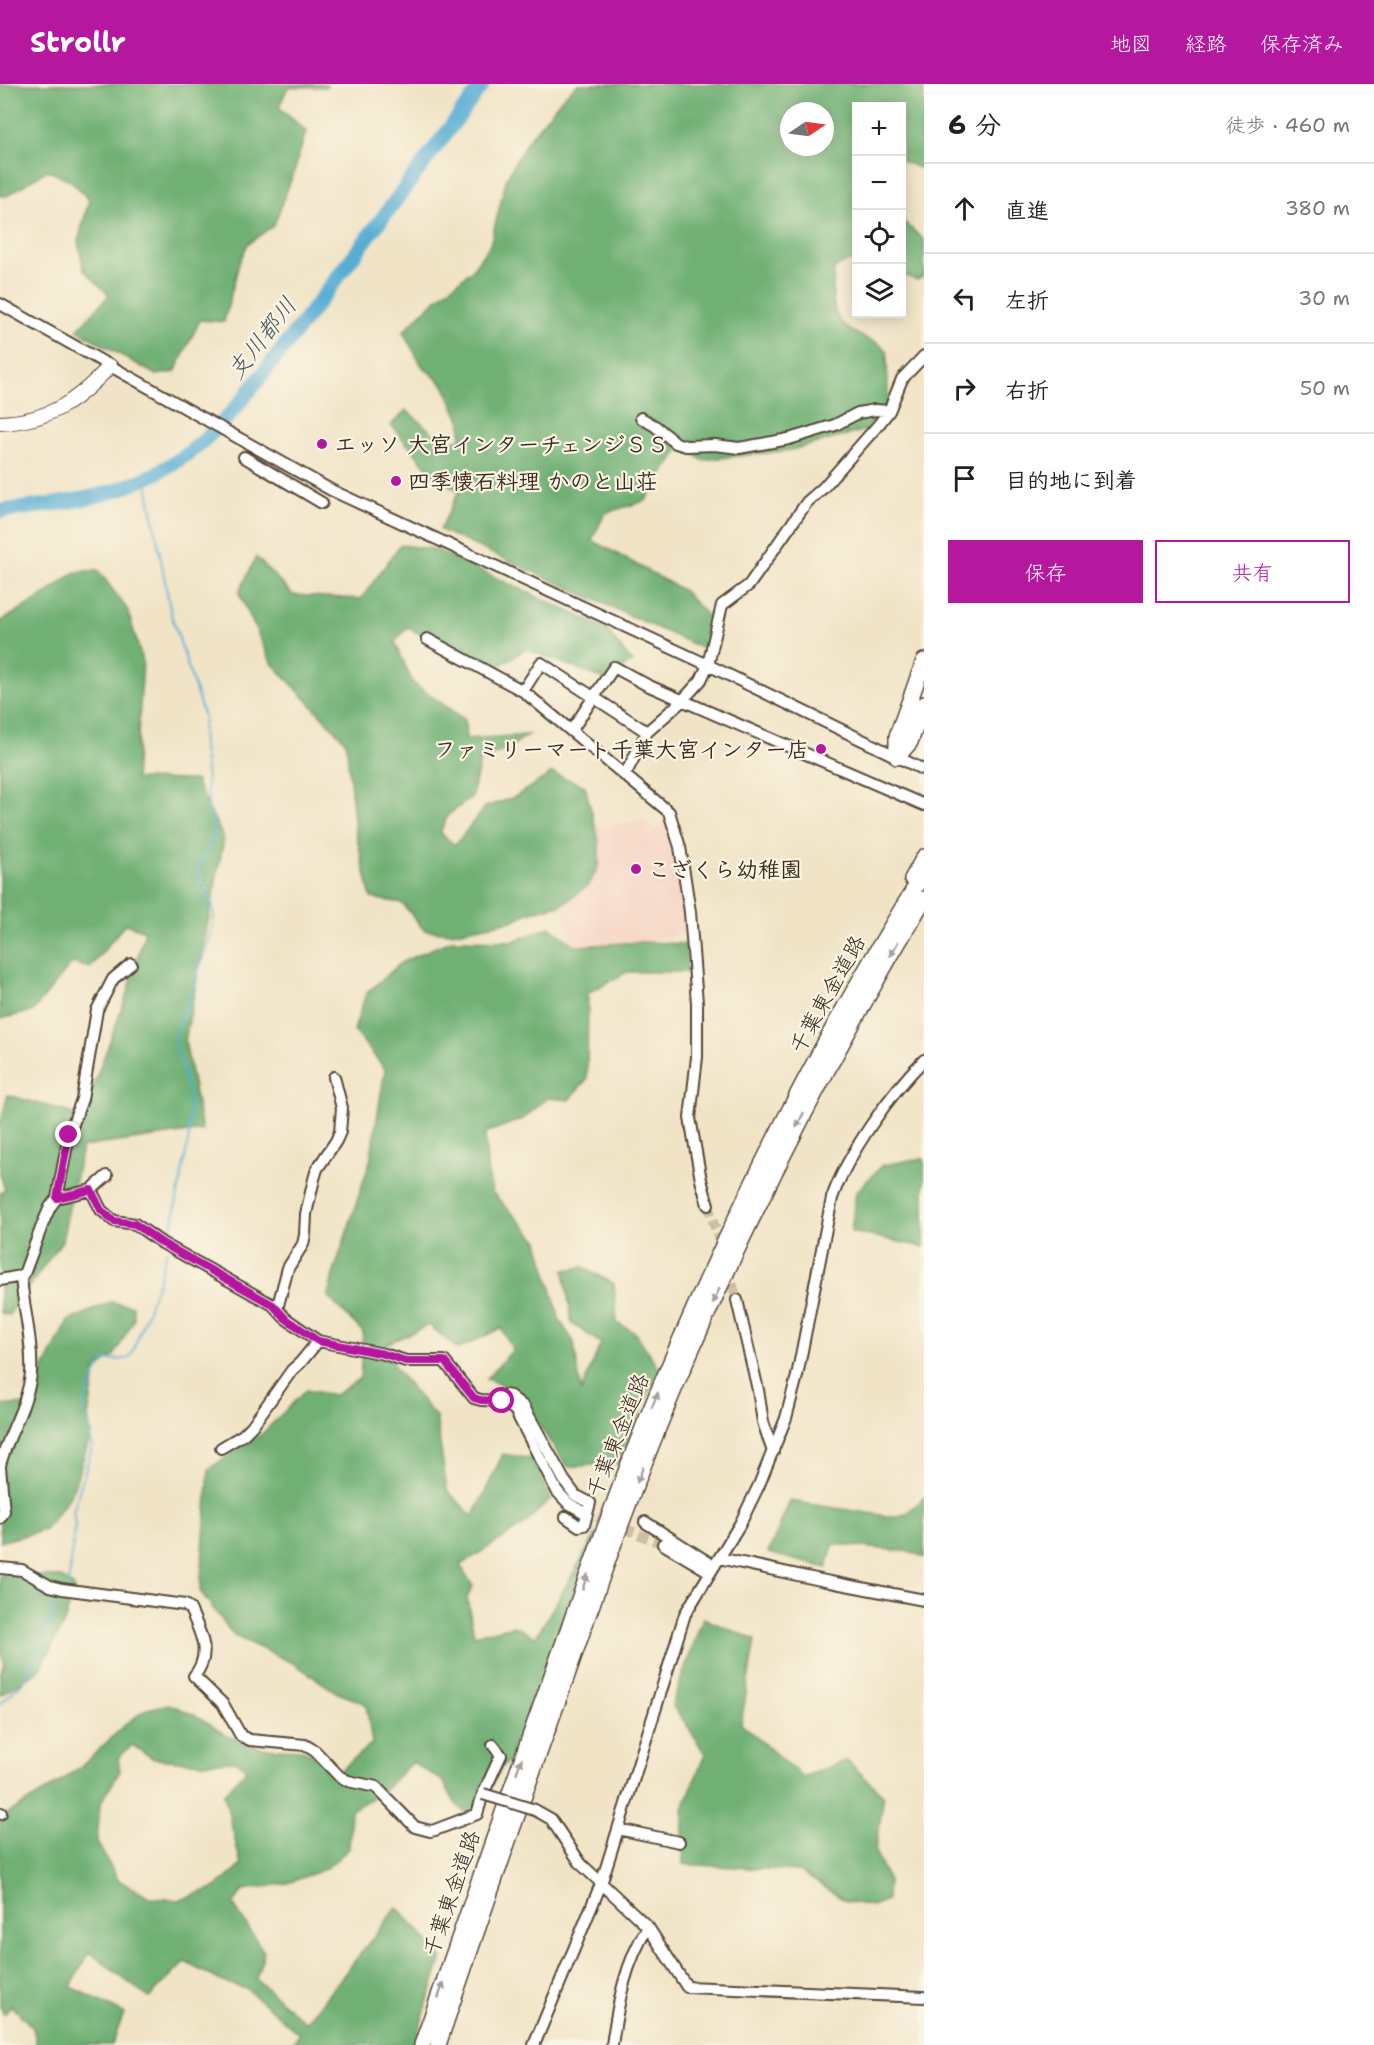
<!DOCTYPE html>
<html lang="ja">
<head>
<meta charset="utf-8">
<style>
	:root { --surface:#fff; --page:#f6f6f6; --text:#202124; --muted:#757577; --line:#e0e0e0; --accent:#b5179e }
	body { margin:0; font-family:"Shantell Sans","Klee One",sans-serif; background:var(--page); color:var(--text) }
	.controls { position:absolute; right:18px; top:18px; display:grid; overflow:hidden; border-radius:0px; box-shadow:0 3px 15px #0003 }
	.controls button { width:54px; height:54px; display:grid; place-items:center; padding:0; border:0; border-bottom:2px solid var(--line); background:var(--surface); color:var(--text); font:30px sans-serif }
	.compass { position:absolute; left:780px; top:18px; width:54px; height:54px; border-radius:50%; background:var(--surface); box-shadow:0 3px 15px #0003; rotate:77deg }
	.stop { position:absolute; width:18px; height:18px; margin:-14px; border:4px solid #b5179e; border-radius:50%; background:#fff }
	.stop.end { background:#b5179e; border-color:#fff; box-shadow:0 2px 6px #0008 }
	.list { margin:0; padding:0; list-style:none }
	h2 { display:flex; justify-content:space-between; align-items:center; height:78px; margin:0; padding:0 24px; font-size:26px }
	h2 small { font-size:20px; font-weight:400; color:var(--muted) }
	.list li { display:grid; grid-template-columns:39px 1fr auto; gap:18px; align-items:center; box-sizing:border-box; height:90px; padding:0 24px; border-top:2px solid var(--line) }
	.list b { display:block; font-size:22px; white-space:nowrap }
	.list em { font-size:20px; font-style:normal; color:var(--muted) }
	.actions { display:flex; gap:12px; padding:18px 24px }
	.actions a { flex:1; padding:14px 0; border:2px solid var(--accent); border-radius:0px; text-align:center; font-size:21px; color:var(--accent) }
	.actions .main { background:var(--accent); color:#fff }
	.icon { flex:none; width:33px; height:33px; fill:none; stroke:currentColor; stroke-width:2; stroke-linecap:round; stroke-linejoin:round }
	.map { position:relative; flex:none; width:924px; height:1961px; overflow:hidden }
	header { display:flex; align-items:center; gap:36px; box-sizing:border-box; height:84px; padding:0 30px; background:var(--accent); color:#fff }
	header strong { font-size:28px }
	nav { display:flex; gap:33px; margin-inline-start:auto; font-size:21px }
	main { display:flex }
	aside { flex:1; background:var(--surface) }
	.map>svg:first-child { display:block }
	.built { fill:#f5d3c2 }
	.forest { fill:#6fb073; stroke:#556d48; stroke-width:1.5; fill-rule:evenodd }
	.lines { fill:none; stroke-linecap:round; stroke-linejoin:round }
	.stream { stroke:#58add4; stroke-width:2 }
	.river { stroke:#58add4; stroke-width:15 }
	.minor-tunnel { stroke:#cdbfa4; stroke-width:10; stroke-dasharray:10 5; stroke-linecap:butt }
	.minor-casing { stroke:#564637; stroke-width:14 }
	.major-casing { stroke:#564637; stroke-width:16 }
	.highway-casing { stroke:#564637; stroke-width:18 }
	.minor { stroke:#fff; stroke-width:10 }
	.major { stroke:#fff; stroke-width:14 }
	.highway { stroke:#fff; stroke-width:15 }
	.minor-bridge-casing { stroke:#564637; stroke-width:14; stroke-linecap:butt }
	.minor-bridge { stroke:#fff; stroke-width:10 }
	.oneway { fill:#a79f9a }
	.route { stroke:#b5179e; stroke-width:8 }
	.poi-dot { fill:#b5179e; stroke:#fcf5e5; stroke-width:2 }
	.labels { text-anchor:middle; stroke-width:4.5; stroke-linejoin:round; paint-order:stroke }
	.poi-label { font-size:22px; font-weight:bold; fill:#3b2a1e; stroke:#fcf5e5; text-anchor:start }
	.street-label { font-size:22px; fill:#3b2a1e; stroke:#fcf5e5 }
	.water-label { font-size:24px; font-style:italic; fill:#45585e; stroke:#fcf5e5 }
</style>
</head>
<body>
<header>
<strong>Strollr</strong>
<nav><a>地図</a><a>経路</a><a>保存済み</a></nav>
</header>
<main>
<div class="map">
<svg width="924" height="1961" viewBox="0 0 924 1961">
	<rect width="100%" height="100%" fill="#fcf5e5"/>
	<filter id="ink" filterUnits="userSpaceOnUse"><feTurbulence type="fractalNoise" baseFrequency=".0167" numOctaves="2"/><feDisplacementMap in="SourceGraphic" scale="12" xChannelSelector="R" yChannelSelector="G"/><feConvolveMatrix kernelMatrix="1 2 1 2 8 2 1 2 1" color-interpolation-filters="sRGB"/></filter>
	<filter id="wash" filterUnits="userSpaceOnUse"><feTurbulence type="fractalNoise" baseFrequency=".008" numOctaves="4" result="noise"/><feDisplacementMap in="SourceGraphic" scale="24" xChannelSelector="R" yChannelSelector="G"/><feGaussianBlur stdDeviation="1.35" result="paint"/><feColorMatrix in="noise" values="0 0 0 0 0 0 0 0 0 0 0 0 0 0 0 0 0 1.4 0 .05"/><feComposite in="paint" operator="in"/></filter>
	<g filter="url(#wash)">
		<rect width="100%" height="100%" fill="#f1e4c6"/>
		<!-- built -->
		<path class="built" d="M668,733L678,765L689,847L619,866H572L563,818L589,804L596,743L644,736L656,746Z"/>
		<!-- forest -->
		<path class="forest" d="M0,0H327L326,3H288L279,23L306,47L296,82L274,141L248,160L239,179L224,238L200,236L175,288L156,291L77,246L109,211L84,186L78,158L89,116L71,97L47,86L7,112H0Z
			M578,0H924V86L902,77V22H856V178L848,177L834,185C833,218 827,237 863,253C872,257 881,259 887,267L888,319L866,346L791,366L702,376L682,361L645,417L605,429L592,456L684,507L714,539L706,566L440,446L459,407L433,391L391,341L406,326L447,361L461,354V338L444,301L422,282L403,248L433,218L471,187L490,161L507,93L528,56L565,11ZM789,27H825V63H789Z
			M902,136L924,156V192L917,196L902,191Z
			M400,461L434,465L605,544L632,578L604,595L526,565L495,584L462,574L407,543L395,558L413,599L465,636L466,655L528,651L506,666L480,676L472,713L448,731L440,749L455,761L485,723L513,714L552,689L585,702L599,757V780L589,801L561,821L528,829L512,837L451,849L424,846L402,819L371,814L355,746L346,658L271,578L239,509L256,473L293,511L361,515Z
			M98,486L127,525L143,578L135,695L195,696L224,755L185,957L202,1046L82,1063L62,1157L9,1231L0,1229V1109L5,1106L0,1090V1040L8,1011L82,1032L128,908L145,847L125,840L90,884L72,879L33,927L0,935V538L46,510L75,488Z
			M550,843L576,862L643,858L685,860L688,888H627L588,909L587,995L569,1016L548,1014L523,1035L485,1049L487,1084L492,1108L538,1157L560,1237L574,1258L581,1307L601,1259L572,1240L564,1186L583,1183L614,1200L617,1239L636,1249L660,1286L617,1379L568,1383L513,1305L486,1295L513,1266L501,1244L458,1265L429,1241L386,1260L395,1284L436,1333L447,1406L473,1433L503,1370L533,1375L551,1414L524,1441L460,1481L473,1502L467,1514L474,1551L514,1542L536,1553L598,1447L516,1670L501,1684L481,1721L467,1730L455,1719L443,1697L412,1678L384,1707L351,1726L349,1765L325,1785L288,1799L243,1806L233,1820L264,1868L256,1895L306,1939L397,1823L442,1873L414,1961H292L299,1950L247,1905L223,1898L185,1878L149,1914L89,1868L71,1903L124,1929L112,1961H37L33,1944L12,1922L4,1930L0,1924V1734L46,1707L83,1681L128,1638L147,1625L169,1620L199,1633L227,1652L262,1664L303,1666L325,1676L338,1688L372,1659L366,1620L336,1608L293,1579L234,1552L200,1507L209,1385L263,1349L306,1306L335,1311L360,1294L363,1248L328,1213L333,1191L370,1077L385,985L354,946L366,910L402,878L452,856L514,857ZM132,1661L154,1675L202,1679L236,1677L247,1685L224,1710L241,1781L216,1803L180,1816L150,1814L118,1796L97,1758L100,1720L120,1687L118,1674Z
			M924,1074V1163L851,1148L856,1108L883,1081Z
			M111,1218L133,1222L134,1235L114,1272L96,1284L88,1333L91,1351L71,1411L45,1446L0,1458V1322L26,1320L68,1237Z
			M924,1414V1474L913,1468L833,1460L827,1484L768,1469L790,1417L894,1433L906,1430Z
			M0,1491L61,1493L74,1503L65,1537L39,1587L0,1611V1591L5,1580L0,1568Z
			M703,1534L755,1556L741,1640L803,1693L847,1676L884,1712L875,1767L888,1797L887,1816L872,1822L846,1817L799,1787L683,1780V1725L705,1670L687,1641L672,1621Z"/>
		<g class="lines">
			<!-- stream -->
			<path class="stream" d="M146,394L171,530L204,633C200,655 205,674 207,697C207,705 207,713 208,720C209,731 214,741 213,752C211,765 196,780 197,790C198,796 202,801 205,806C216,822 215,832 211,850L175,955V962L182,981L190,1019L189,1053L169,1158
				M68,1501L75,1440L73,1428L92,1363L84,1320L97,1287L107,1276L128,1275L132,1270L158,1198L167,1166
				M0,1620L24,1597L52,1534V1518L66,1512V1509"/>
			<!-- river -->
			<path class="river" d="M0,427C64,419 117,415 174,379C223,348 255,299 291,254C356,170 419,85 483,0"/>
		</g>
	</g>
	<g filter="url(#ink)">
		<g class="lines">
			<!-- minor-tunnel -->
			<path class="minor-tunnel" d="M708,1121L722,1167
				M728,1185L737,1216
				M583,1428L663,1460"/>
			<defs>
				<path id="minor" d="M0,220L331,406L708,581L924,686
					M641,334L655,342L676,359L686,362L715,361L739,364L789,355L835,341L858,329L875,326L889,327
					M244,373L322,419
					M427,555L523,607L669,728L680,763L690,828L697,919V973L690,1034L701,1096L708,1121
					M523,607L541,579L647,648
					M571,647L614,583L647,601L924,721
					M625,691L647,648L682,617L701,596L708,581L722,521L749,501L807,418L823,404L879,340L889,327L902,295L924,272
					M91,1106L101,1126L114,1137L135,1140L162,1159L273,1221L285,1234L318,1257L384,1270L406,1277H444L474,1314L481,1316L502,1317L515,1326L557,1407L568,1419L583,1428
					M57,1114L69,1051L82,1015L97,926L113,895L131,880
					M0,1196L21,1192L24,1190L43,1139L50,1123L57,1114L91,1106L107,1092
					M737,1216L758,1306L763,1338L773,1368
					M277,1225L288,1184L303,1160L305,1151L306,1130L314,1095L317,1085L336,1057L340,1048L342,1024L334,993
					M496,1314L505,1311L510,1312L524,1323L564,1396L575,1411L590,1419L584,1441L579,1442L566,1433
					M221,1364L243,1351L252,1342L292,1286L301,1278L318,1257
					M0,1381C8,1350 28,1321 31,1289C33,1257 23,1224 21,1192
					M0,1383L4,1428L0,1434
					M645,1438L714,1482
					M663,1460L710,1488
					M719,1474L830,1498L924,1516
					M0,1484L22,1486L50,1502L62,1505L185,1521L190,1525C200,1548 213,1570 194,1592L223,1620L241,1652L250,1656L305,1661L315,1667L339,1692L348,1697L376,1703L415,1743L430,1747L435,1746L477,1730L483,1710L501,1671L493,1661
					M535,1726L551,1735L581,1780L648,1843L687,1903L924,1913
					M0,1730L1,1729
					M618,1745L679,1758
					M534,1961L601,1800L685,1530L740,1440L759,1401L786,1334L797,1292L832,1114C847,1071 891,1008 924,976
					M612,1961C618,1919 625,1879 648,1843"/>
				<path id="major" d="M0,339C50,337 77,317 110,282"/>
				<path id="highway" d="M897,673V652L924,577
					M897,673L910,658L924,620
					M912,795L924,773
					M422,1961C469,1826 516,1690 565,1555C590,1484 615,1414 643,1344C722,1152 814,965 924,789
					M438,1961C479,1838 522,1716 566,1594C602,1491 638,1389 681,1289C752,1126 832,968 924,815"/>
			</defs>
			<!-- minor casing -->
			<use href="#minor" class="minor-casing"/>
			<!-- major casing -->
			<use href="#major" class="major-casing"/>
			<!-- highway casing -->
			<use href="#highway" class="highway-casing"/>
			<!-- minor -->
			<use href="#minor" class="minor"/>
			<!-- major -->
			<use href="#major" class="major"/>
			<!-- highway -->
			<use href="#highway" class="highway"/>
			<defs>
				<path id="minor-bridge" d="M483,1710L535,1726"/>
			</defs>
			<!-- minor-bridge casing -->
			<use href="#minor-bridge" class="minor-bridge-casing"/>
			<!-- minor-bridge -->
			<use href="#minor-bridge" class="minor-bridge"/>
		</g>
		<!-- one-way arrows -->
		<defs><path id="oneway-solid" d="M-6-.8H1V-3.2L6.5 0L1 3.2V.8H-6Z" transform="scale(1.5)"/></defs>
		<g class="oneway">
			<use href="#oneway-solid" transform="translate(894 865) rotate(120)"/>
			<use href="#oneway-solid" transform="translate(800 1036) rotate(117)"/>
			<use href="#oneway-solid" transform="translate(716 1212) rotate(115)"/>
			<use href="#oneway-solid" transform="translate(655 1316) rotate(-67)"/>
			<use href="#oneway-solid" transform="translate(640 1391) rotate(112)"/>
			<use href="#oneway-solid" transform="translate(585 1498) rotate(-70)"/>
			<use href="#oneway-solid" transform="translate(519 1682) rotate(-70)"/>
			<use href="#oneway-solid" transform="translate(441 1906) rotate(-71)"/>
		</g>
	</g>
	<g class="lines" filter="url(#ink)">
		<!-- route -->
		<path class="route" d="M69,1051L57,1114L91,1106L101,1126L114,1137L135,1140L162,1159L273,1221L285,1234L318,1257L384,1270L406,1277H444L474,1314L481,1316L502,1317"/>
	</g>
	<!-- markers -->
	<g class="poi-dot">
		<circle cx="322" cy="360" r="6"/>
		<circle cx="396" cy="397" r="6"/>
		<circle cx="821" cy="665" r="6"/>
		<circle cx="636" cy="785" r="6"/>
	</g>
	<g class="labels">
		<!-- poi labels -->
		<g class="poi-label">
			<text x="334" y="368">エッソ 大宮インターチェンジＳＳ</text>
			<text x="408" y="405">四季懐石料理 かのと山荘</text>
			<text x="809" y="673" text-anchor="end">ファミリーマート千葉大宮インター店</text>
			<text x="648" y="793">こざくら幼稚園</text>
		</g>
		<!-- street labels -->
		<g class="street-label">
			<text transform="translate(827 910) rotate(-61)" y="8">千葉東金道路</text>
			<text transform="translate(617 1351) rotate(-68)" y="8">千葉東金道路</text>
			<text transform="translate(451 1809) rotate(-71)" y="8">千葉東金道路</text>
		</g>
		<!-- water labels -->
		<g class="water-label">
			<text transform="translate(262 254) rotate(-52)" y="8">支川都川</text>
		</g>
	</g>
</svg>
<div class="controls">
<button>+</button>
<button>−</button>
<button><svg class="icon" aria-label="locate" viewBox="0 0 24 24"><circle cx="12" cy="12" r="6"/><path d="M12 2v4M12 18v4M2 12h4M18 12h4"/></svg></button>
<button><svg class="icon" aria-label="layers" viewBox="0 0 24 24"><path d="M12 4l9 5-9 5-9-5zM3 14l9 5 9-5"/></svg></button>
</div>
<svg class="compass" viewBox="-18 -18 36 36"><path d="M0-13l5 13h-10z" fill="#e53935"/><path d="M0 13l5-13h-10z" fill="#757577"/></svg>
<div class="stop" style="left:502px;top:1317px"></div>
<div class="stop end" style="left:69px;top:1051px"></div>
</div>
<aside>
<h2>6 分<small>徒歩 · 460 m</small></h2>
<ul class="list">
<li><svg class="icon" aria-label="ahead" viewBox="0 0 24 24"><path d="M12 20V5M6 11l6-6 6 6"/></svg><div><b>直進</b></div><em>380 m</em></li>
<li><svg class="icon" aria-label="left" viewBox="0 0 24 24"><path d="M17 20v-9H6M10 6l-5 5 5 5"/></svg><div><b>左折</b></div><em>30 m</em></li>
<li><svg class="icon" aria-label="right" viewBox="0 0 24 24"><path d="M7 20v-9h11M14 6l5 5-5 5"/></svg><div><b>右折</b></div><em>50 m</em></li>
<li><svg class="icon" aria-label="arrive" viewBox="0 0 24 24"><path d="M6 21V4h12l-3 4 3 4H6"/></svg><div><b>目的地に到着</b></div></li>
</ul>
<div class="actions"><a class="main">保存</a><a>共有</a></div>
</aside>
</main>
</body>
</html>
